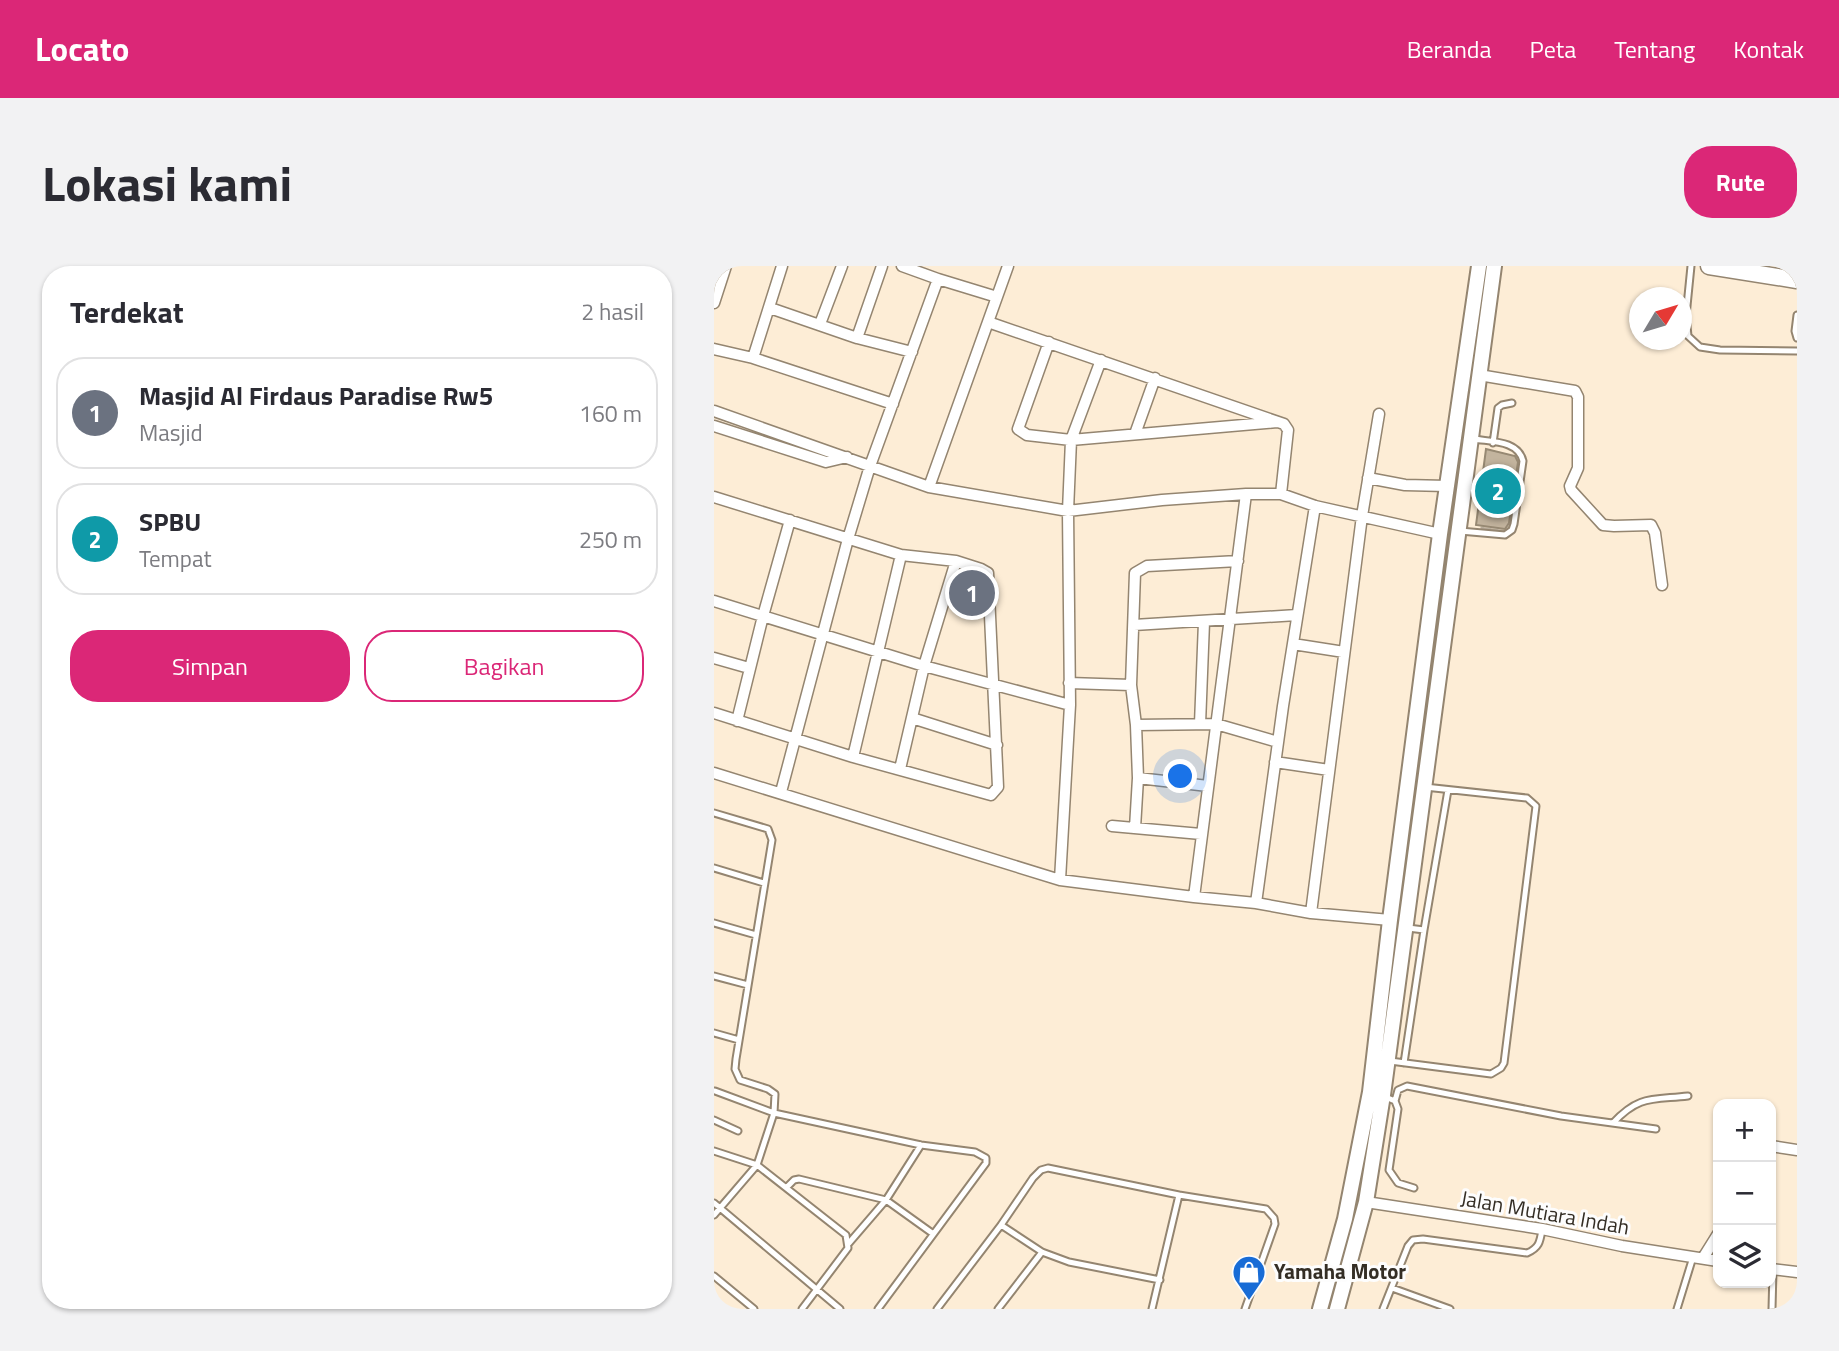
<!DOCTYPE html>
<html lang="id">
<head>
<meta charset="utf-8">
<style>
	:root { --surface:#fff; --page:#f2f2f3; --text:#2b2b33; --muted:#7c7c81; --line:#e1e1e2; --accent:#db2777 }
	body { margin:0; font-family:"Titillium Web",sans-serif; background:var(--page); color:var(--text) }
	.controls { position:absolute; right:21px; bottom:21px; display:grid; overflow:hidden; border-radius:14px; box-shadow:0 2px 5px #0004 }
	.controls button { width:63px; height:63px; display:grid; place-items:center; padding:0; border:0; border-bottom:2px solid var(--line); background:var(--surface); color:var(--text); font:35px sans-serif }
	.compass { position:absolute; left:915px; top:21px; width:63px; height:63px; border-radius:50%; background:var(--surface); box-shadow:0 2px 5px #0004; rotate:52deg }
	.you { position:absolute; left:467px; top:511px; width:24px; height:24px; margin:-18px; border:5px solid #fff; border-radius:50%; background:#1a73e8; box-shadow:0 0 0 10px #1a73e833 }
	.badge { display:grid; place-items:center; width:46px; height:46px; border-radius:50%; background:var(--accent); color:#fff; font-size:23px; font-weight:700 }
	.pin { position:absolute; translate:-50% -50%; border:4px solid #fff; box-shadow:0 2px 7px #0006 }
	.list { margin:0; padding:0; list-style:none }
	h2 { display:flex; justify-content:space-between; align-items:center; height:91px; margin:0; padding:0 28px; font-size:30px }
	h2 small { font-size:23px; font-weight:400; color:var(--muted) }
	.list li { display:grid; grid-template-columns:46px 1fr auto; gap:21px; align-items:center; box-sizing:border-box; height:112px; margin:0 14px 14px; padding:0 14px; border:2px solid var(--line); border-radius:28px }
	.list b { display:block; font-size:26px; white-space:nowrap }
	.list p { margin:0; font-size:23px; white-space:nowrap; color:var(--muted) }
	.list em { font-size:23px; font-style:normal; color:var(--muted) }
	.actions { display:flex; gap:14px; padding:21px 28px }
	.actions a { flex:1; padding:16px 0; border:2px solid var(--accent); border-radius:28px; text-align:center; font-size:24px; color:var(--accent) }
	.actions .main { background:var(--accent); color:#fff }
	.icon { flex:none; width:38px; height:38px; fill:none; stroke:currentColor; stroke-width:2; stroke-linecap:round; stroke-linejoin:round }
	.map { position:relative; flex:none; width:1083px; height:1043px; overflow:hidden; border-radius:28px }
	header { display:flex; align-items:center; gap:42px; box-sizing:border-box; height:98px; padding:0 35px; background:var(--accent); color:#fff }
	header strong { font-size:33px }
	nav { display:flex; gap:38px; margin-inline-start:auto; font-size:24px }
	.intro { display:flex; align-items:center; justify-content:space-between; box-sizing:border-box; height:168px; padding:0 42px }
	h1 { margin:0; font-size:49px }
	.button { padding:18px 32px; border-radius:28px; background:var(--accent); color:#fff; font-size:24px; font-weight:700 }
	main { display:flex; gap:42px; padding:0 42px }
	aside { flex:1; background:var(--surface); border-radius:28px; box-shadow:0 2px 5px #0004 }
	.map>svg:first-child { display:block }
	.building { fill:#c3b49e; stroke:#978973; stroke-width:2; filter:url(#shadow) }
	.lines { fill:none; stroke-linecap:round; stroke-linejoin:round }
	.service-casing { stroke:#948570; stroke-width:9 }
	.minor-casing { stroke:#948570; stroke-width:13 }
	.secondary-casing { stroke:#948570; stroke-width:18 }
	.trunk-casing { stroke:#948570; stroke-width:19 }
	.service { stroke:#fff; stroke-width:5 }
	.minor { stroke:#fff; stroke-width:10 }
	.secondary { stroke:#fff; stroke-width:14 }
	.trunk { stroke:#fff; stroke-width:16 }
	.labels { text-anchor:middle; stroke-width:6; stroke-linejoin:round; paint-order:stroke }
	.street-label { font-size:21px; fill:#342e25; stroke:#fdfdfd }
	.poi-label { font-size:21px; font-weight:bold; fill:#342e25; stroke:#fdfdfd; text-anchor:start }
</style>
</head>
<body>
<header>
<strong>Locato</strong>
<nav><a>Beranda</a><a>Peta</a><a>Tentang</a><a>Kontak</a></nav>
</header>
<div class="intro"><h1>Lokasi kami</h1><a class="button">Rute</a></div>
<main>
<aside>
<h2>Terdekat<small>2 hasil</small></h2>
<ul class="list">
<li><span class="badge" style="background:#6b7280">1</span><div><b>Masjid Al Firdaus Paradise Rw5</b><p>Masjid</p></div><em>160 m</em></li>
<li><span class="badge" style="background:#0f9aa8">2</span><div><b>SPBU</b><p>Tempat</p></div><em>250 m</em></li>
</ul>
<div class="actions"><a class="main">Simpan</a><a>Bagikan</a></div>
</aside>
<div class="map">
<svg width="1083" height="1043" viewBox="0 0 1083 1043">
	<defs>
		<filter id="shadow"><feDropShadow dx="5.5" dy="3" stdDeviation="0" flood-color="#0004"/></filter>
	</defs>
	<rect width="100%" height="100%" fill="#fdedd6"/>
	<!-- building -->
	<path class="building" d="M772,183L801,190L804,196L795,257L791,263L762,259Z
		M258,308L266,311L268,342L250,347L243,319L245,312Z"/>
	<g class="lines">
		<defs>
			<path id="service" d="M977,0L972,50L974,70L986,81L1006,84L1083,85
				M1083,49L1081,65L1083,72
				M779,177L784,142L788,139L798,137
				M746,265L791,269L798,264L800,258L809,195C804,174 777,176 760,173
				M0,547L54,563L58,574L22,793L21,803L26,814L54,823L61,828L60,847L207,879L261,886L272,892V897L164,1043
				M0,602L50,617
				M0,657L42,669
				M694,662L710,664L734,524
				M0,710L34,719
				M0,767L25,774
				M676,795L777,808L787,802L790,797L822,540L813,532L711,521
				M690,797L710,664
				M669,830L681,835L684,843L675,904L684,917L700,922
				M681,835L684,824L693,820L847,850L942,863
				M0,854L24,865
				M899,857C925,829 938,834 974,830
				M0,885L43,899L132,969L134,982L88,1043
				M73,921L80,914L85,913L172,934L218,967
				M0,937L126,1043
				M0,949L43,899L60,847L1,825
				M287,959L328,986L355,996L446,1014
				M135,977L172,934L207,879
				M0,1010L40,1043
				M678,1022L736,1043
				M223,1043L287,959L319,912L327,904L334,902L465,929L552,943L560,952L561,958L531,1043
				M284,1043L328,986
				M438,1043L465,929
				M669,1043L694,980L699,974L709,973L813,987C825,982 826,976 828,964
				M963,1043L979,991
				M1058,1043L1059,1004"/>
			<path id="minor" d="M188,0L224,13
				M0,37L12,0
				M56,42L143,72L198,86
				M274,56L570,158L574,164L567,228
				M106,58L128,0
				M143,72L168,0
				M335,76L304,163L313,169L357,174L354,245L356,439L346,614
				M0,83L39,92L179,138
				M39,92L68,0
				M387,94L357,174L563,156
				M765,109L861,125L864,131V202L856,220L857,224L889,259L900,260L937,259L941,267L948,319
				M0,145L215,221L354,245L448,234L532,228H567L601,240L726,268
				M0,160L112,196L133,191
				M421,168L441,112
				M654,212L691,219L733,220
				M215,221L294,0
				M0,231L187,289L242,295L267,303L274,307L284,521L277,529L139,491L0,447
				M0,335L210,400L356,439
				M420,359L583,349
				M579,378L630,386
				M0,392L35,402
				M355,417L417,419
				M198,452L283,479
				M23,455L49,350L76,254
				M486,458L490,356
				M422,459L502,458L564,476
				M139,491L187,289
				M561,496L615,504
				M186,503L210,400L242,295
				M0,507L346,614L480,631L542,637L597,647L676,654
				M424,512L494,520
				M67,526L134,273L156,200L224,13L283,31
				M398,560L487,568
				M421,562L424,512L422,459L417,419L421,307L433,300L524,295
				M480,631L532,228
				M542,637L569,440L601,240
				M597,647L648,250L665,148
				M1057,880L1083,884
				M652,936L828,963L908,980L1004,995
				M989,992L1004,968
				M1057,1003L1083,1006"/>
			<path id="secondary" d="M606,1043L631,953L656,826L676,654L726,268L765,0
				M623,1043L652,936L669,829L780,0"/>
			<path id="trunk" d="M995,0L1083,14"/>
		</defs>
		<!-- service casing -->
		<use href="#service" class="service-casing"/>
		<!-- minor casing -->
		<use href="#minor" class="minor-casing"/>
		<!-- secondary casing -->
		<use href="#secondary" class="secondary-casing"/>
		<!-- trunk casing -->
		<use href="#trunk" class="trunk-casing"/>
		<!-- service -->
		<use href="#service" class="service"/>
		<!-- minor -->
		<use href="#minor" class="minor"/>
		<!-- secondary -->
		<use href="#secondary" class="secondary"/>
		<!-- trunk -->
		<use href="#trunk" class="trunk"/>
	</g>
	<!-- icons -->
	<defs>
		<symbol id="shop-pin" viewBox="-11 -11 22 30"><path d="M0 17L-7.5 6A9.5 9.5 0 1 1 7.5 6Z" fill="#186cd6" stroke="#fdfdfd"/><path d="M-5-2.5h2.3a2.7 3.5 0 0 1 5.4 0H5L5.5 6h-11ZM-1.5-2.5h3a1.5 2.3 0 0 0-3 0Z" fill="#fff"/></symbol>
	</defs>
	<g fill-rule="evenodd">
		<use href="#shop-pin" x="516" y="987" width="38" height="52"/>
	</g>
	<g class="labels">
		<!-- street labels -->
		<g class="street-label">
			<text transform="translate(831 947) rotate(10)" y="7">Jalan Mutiara Indah</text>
		</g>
		<!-- poi labels -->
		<g class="poi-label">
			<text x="560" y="1013">Yamaha Motor</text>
		</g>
	</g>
</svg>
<div class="controls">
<button>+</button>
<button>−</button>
<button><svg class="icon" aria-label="layers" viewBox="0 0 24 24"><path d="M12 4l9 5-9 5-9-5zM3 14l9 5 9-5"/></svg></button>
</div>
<svg class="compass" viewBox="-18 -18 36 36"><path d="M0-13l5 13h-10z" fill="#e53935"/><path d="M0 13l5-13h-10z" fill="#7c7c81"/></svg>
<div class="you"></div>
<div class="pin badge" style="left:258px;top:327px;background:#6b7280">1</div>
<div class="pin badge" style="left:784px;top:225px;background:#0f9aa8">2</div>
</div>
</main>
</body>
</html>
